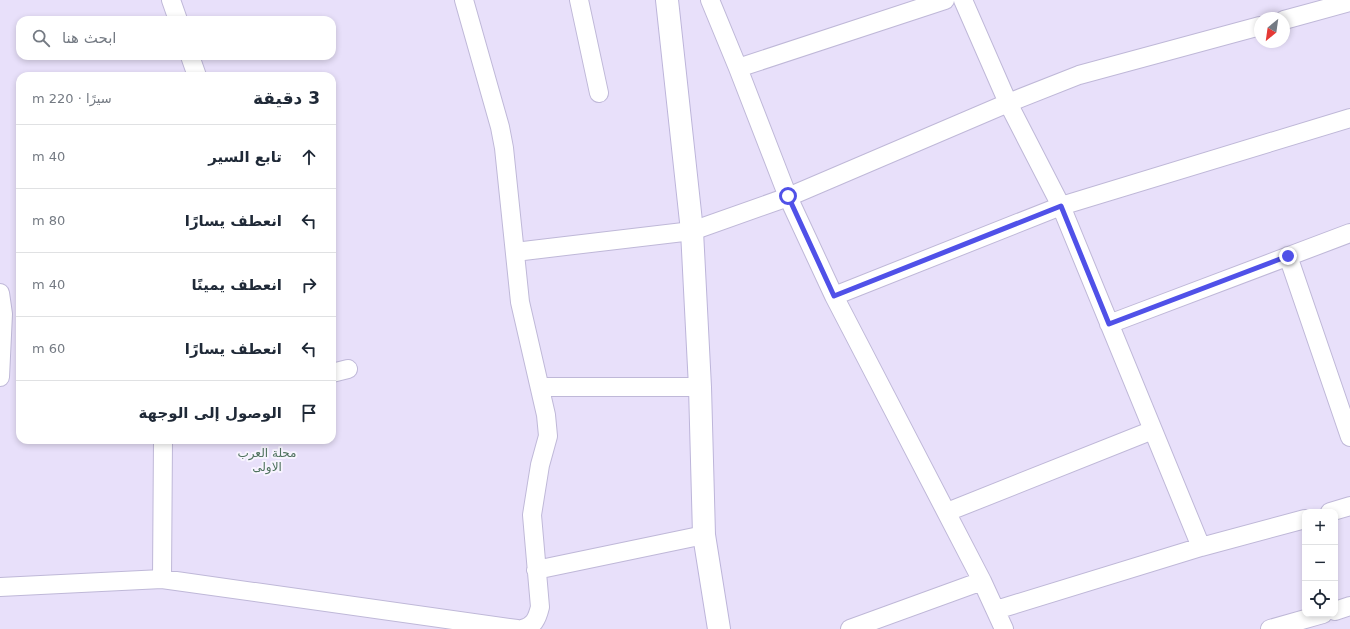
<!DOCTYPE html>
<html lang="ar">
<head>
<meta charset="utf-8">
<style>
	:root { --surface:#fff; --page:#f2f2f3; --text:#1f2937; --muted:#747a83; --line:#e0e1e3 }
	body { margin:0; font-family:"DejaVu Sans","Noto Naskh Arabic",sans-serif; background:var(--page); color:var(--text); direction:rtl }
	.controls { position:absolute; right:12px; bottom:12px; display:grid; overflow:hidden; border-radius:8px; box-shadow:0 2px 6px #0003 }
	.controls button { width:36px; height:36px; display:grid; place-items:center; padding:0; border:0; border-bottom:1px solid var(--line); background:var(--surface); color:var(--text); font:20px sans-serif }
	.compass { position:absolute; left:1254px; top:12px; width:36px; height:36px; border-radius:50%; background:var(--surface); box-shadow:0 2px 6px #0003; rotate:209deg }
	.stop { position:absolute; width:12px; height:12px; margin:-9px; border:3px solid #5051e8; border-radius:50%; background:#fff }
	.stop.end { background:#5051e8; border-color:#fff; box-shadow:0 1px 4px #0008 }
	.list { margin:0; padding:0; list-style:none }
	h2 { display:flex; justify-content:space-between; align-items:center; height:52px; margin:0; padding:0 16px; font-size:17px }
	h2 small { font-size:13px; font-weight:400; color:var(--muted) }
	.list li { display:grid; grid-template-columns:26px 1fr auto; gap:12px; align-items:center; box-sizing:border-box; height:64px; padding:0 16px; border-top:1px solid var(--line) }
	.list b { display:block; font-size:15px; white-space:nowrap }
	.list em { font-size:13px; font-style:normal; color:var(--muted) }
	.icon { flex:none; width:22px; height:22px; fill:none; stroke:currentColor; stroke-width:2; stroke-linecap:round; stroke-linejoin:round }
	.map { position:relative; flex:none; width:1350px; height:629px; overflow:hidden; direction:ltr }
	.search { position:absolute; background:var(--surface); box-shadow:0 2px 6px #0003; left:16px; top:16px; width:320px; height:44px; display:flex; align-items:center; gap:10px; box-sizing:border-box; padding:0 14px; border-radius:12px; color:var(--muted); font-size:15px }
	.panel { position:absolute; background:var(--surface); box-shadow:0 2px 6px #0003; left:16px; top:72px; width:320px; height:372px; border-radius:12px; direction:rtl }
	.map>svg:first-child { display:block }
	.residential { fill:#e8e0fa; fill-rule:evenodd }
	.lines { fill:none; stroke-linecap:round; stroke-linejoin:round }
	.street-casing { stroke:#bfb8d8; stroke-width:20 }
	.secondary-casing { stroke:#bdb5da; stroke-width:24 }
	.street { stroke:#fff; stroke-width:18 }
	.secondary { stroke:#fff; stroke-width:22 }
	.route { stroke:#5051e8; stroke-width:5 }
	.labels { text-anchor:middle; stroke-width:4; stroke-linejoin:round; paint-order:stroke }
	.neighbourhood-label { font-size:12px; fill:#4f725e; stroke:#f7f3ff }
</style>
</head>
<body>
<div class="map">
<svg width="1350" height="629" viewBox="0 0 1350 629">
	<rect width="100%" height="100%" fill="#f2ecfd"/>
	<!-- residential -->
	<path class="residential" d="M0,0H1350V629H0ZM1260,18H1284V42H1260ZM20,20H332V56H20ZM20,76H332V440H20ZM1305,512H1335V614H1305Z"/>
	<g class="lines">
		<defs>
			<path id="street" d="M171,0L178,20
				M464,0L500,127L504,148L520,302L546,415L548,436L540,465L532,515L540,607C537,619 534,626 522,629
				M579,0L599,93
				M710,0L738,68L788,197L834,296L982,581L1004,629
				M963,0L1008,103L1061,206L1201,547
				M1284,20L1350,2
				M190,56L197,76
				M738,68L945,0
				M515,252L692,231L788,197L1008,103L1079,75L1260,26
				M1288,256L1350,437
				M0,293L3,314L0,377
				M834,296L1061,206L1350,118
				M1109,324L1350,233
				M332,373L348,369
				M540,387H700
				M947,512L1153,430
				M1330,512L1350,506
				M536,570L704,535
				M162,579L163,440
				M0,587L162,579L517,629
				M996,610L1201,547L1305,519
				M1335,611L1350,606
				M850,629L982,581
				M1270,629L1323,614"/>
			<path id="secondary" d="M667,0L692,231L700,387L704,535L719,629"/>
		</defs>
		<!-- street casing -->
		<use href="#street" class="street-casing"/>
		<!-- secondary casing -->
		<use href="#secondary" class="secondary-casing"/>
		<!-- street -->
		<use href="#street" class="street"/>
		<!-- secondary -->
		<use href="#secondary" class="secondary"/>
	</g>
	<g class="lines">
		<!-- route -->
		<path class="route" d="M788,196L834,296L1061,206L1109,324L1288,256"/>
	</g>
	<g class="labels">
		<!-- neighbourhood labels -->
		<g class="neighbourhood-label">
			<text x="267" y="457">محلة العرب<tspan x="267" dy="14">الاولى</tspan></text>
		</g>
	</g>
</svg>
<div class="controls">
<button>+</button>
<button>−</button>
<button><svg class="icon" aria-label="locate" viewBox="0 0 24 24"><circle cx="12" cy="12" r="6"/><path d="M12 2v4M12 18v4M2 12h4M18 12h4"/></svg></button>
</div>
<svg class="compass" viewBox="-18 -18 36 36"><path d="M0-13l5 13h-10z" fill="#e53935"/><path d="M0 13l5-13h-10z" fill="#747a83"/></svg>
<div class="stop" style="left:788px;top:196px"></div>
<div class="stop end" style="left:1288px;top:256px"></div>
<div class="search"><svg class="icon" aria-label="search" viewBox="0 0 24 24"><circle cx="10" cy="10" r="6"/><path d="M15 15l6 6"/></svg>ابحث هنا</div>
<section class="panel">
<h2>3 دقيقة<small>سيرًا · 220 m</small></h2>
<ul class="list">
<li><svg class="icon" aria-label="ahead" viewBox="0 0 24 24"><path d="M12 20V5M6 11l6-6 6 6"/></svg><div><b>تابع السير</b></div><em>40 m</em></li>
<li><svg class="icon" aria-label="left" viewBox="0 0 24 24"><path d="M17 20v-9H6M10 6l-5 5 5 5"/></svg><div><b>انعطف يسارًا</b></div><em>80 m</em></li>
<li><svg class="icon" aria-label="right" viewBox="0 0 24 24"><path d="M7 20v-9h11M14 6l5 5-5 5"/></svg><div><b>انعطف يمينًا</b></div><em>40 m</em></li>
<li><svg class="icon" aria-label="left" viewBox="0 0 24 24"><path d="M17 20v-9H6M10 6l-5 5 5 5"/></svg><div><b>انعطف يسارًا</b></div><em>60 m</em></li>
<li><svg class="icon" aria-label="arrive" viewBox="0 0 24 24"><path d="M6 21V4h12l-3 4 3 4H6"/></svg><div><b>الوصول إلى الوجهة</b></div></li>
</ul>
</section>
</div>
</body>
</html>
